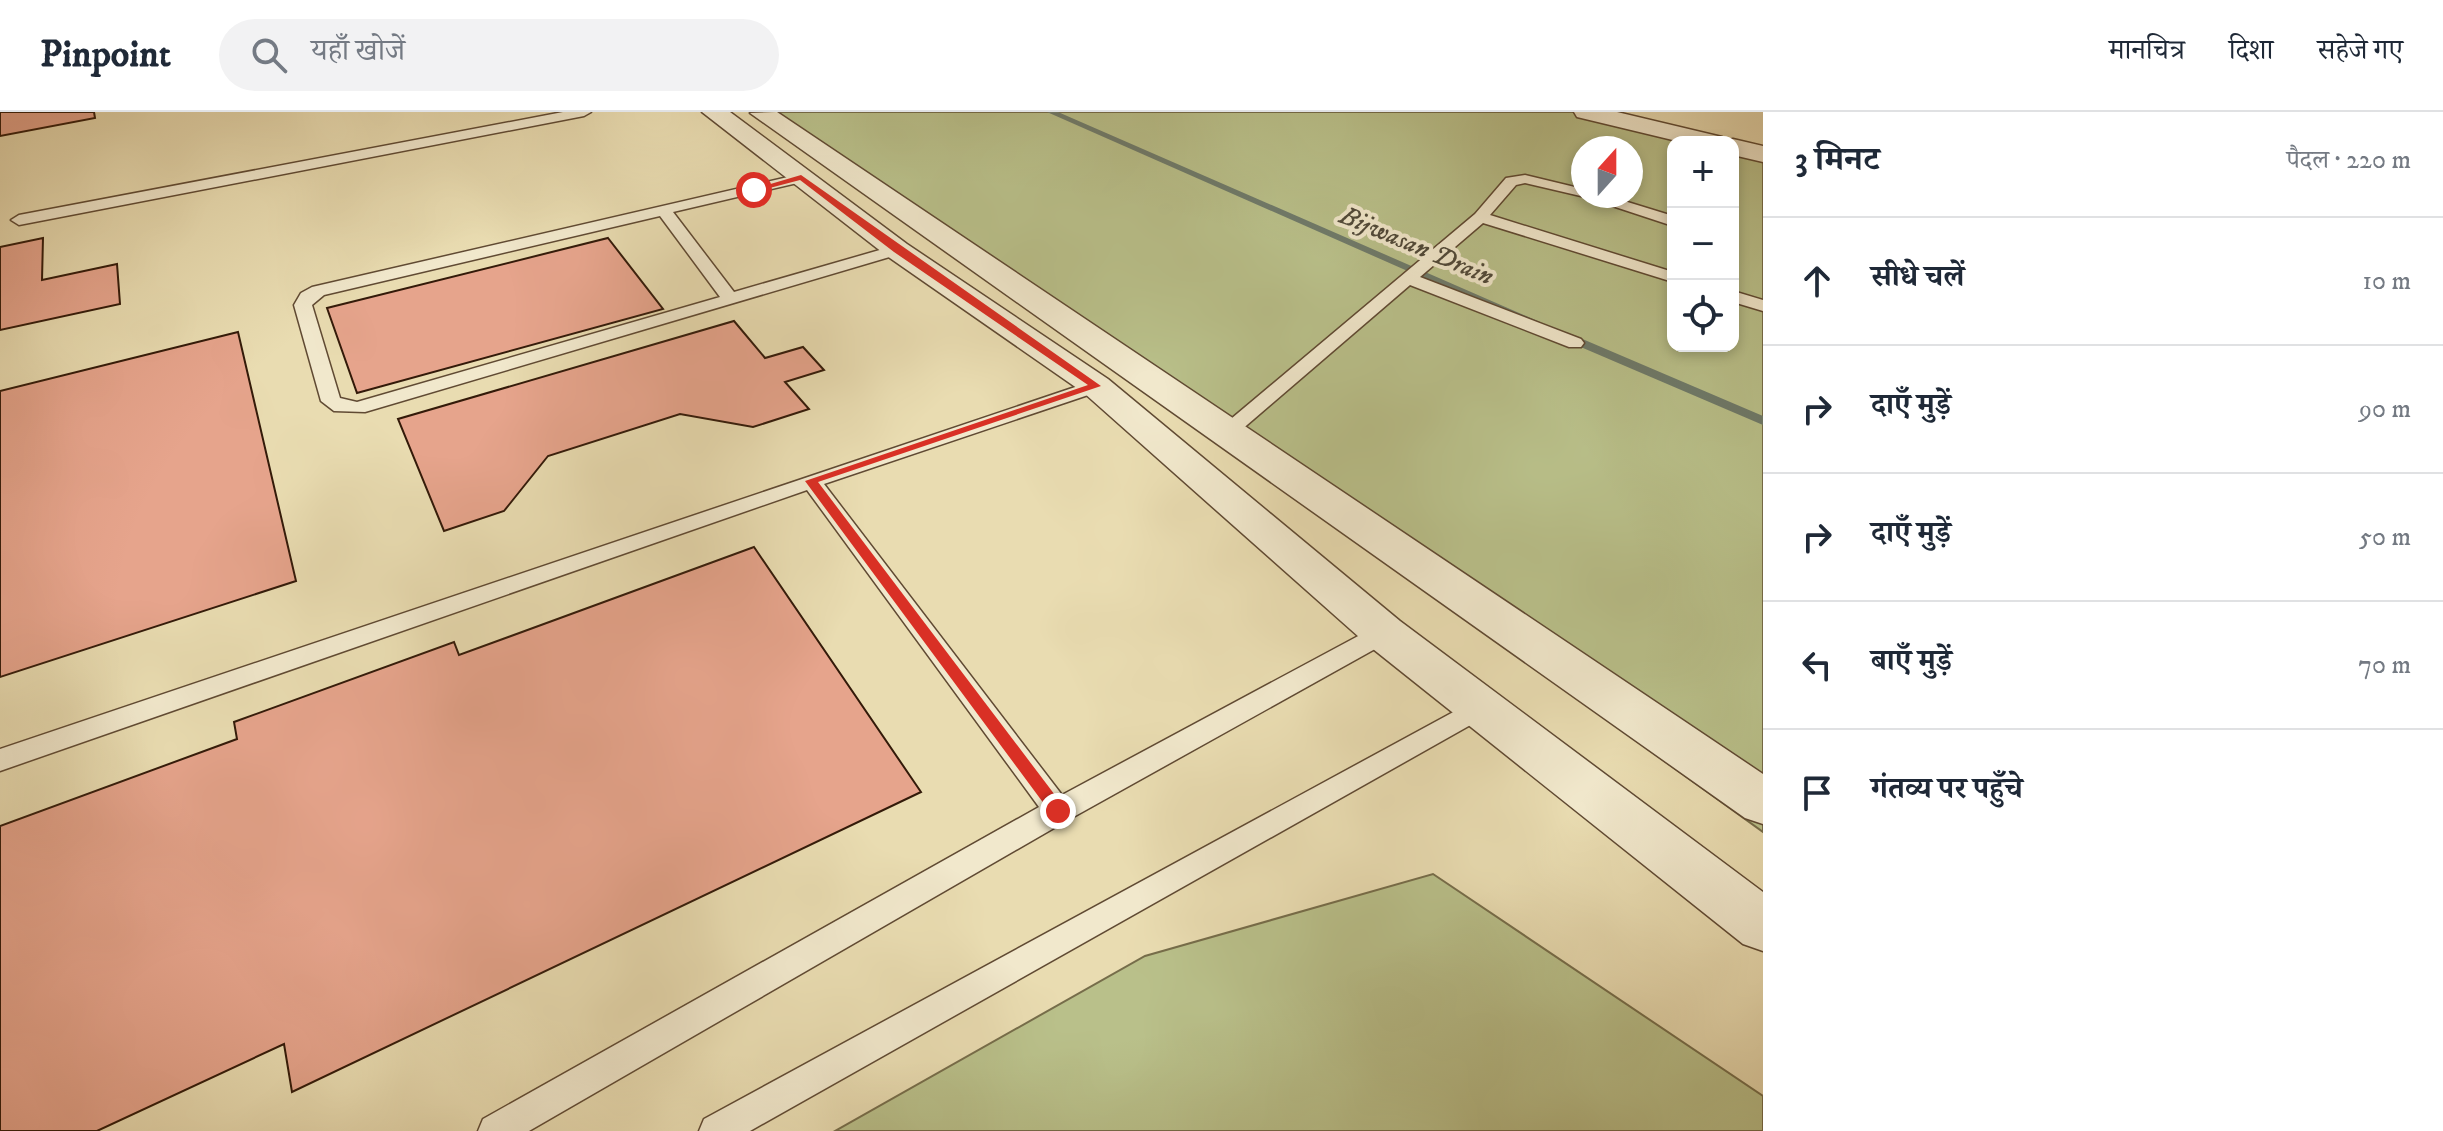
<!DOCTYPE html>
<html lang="hi">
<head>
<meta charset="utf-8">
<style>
	:root { --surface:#fff; --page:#f2f2f3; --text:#1f2937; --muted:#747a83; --line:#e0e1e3 }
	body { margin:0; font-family:"IM FELL DW Pica","Noto Serif Devanagari",serif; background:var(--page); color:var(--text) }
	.controls { position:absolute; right:24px; top:24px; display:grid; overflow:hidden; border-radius:16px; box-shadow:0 4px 12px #0003 }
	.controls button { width:72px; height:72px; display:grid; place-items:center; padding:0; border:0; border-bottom:2px solid var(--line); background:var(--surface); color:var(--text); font:40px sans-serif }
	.compass { position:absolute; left:1571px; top:24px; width:72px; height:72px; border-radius:50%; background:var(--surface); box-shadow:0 4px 12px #0003; rotate:21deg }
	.stop { position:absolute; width:24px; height:24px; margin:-18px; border:6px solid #d93025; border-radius:50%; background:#fff }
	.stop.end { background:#d93025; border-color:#fff; box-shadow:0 2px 8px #0008 }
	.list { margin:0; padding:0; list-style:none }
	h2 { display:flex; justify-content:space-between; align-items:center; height:104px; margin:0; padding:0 32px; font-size:34px }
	h2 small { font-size:26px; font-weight:400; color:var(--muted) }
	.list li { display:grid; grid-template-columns:52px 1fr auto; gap:24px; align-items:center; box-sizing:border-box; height:128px; padding:0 32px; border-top:2px solid var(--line) }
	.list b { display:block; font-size:30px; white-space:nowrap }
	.list em { font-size:26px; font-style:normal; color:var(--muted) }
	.icon { flex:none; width:44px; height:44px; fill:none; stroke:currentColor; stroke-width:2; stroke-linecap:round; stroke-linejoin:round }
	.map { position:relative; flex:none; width:1763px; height:1019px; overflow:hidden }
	header { display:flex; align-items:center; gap:48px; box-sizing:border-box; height:112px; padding:0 40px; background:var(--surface); border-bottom:2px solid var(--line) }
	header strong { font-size:38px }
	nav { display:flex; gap:44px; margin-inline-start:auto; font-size:28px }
	.search { width:560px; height:72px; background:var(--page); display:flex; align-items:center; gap:20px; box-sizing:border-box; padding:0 28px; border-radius:44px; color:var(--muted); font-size:30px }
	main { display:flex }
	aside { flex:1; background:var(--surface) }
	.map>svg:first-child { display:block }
	.green { fill:#b9c08a; stroke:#766d4a; stroke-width:2; fill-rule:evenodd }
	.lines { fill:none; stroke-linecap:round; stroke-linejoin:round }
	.stream { fill:#6f7b6b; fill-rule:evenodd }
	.building { fill:#e6a48c; stroke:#331a09; stroke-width:2 }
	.service-casing { stroke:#604a33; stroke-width:3 }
	.minor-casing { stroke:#604a33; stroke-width:3 }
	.tertiary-casing { stroke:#604a33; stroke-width:3 }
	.service { fill:#f1e8cc; fill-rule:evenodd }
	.minor { fill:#f1e8cc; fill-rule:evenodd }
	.tertiary { fill:#f1e8cc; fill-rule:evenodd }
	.route { fill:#d93025 }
	.labels { text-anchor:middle; stroke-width:8; stroke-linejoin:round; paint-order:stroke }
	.far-water-label { font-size:26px; font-style:italic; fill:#514a3a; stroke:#f1e8cc }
</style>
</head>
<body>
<header>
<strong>Pinpoint</strong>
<div class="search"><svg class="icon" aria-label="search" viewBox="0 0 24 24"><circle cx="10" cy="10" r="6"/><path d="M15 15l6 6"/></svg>यहाँ खोजें</div>
<nav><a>मानचित्र</a><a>दिशा</a><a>सहेजे गए</a></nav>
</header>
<main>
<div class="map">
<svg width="1763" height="1019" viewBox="0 0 1763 1019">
	<rect width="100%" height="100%" fill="#e9dcb1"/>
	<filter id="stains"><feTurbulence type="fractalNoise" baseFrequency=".0025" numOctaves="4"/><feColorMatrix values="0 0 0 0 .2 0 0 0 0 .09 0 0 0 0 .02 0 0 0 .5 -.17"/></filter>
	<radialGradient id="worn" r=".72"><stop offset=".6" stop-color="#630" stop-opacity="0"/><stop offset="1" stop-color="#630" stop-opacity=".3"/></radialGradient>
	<!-- green -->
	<path class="green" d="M751,0H1591L1715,30H1673V234H1733V34L1763,42V720L1177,298ZM1583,36H1631V84H1583Z
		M1433,762L1763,984V1019H835L1145,844Z"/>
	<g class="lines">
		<!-- stream -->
		<path class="stream" d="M1047,0H1058L1540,210L1538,213H1530Z
			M1566,220L1763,304V313L1562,227L1560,224Z"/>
	</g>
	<!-- building -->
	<path class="building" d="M0,0H94L95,6L0,24Z
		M43,126L42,168L117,152L120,192L0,218V135Z
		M608,126L663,197L357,281L327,196Z
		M734,209L765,246L803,235L824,258L785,270L809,297L753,315L680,302L548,344L504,399L444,419L398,307Z
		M238,220L296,469L0,565V279Z
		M754,435L921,680L292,980L284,932L97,1019H0V714L237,627L234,610L454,530L459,543Z"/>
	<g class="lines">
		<defs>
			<path id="service" d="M563,0H591L584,4L19,113L11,108L19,103Z
				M801,62L806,63V69L673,100L734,180L897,133L903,135V141L365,300L334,299L321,289L294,193L301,181L312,175ZM660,104L720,185L357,290L340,286L312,193L324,183Z
				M1525,63L1583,77V84H1608L1673,104V114L1585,85L1525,71L1516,73L1490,103L1673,160V170L1483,111L1420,165L1581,227L1584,231L1581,235H1569L1410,173L1233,325H1219L1216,321L1219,317L1475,102L1506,66Z
				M1733,179L1763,188V199L1733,190Z
				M1096,268L1103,270L1106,274L1103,278L824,372L1062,683L1375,515L1384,512L1393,515L1396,521L1393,527L1068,708L529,1019H478L483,1007L1039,695L807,378L0,659V637Z
				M1481,585L1490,588L1494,595L1490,602L750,1019H699L704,1007Z"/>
			<path id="minor" d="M1574,0H1617L1722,25L1725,29L1733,27L1763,34V50L1733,43V30H1681L1577,5Z"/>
			<path id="tertiary" d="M702,0H730L907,132L1108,267L1400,509L1763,780V839L1743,832L1368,533L1084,281L887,144Z
				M777,0L1763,662V712L1745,706L750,1Z"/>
		</defs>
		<!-- service casing -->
		<use href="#service" class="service-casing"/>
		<!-- minor casing -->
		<use href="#minor" class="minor-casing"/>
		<!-- tertiary casing -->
		<use href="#tertiary" class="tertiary-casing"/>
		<!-- service -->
		<use href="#service" class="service"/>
		<!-- minor -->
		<use href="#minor" class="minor"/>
		<!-- tertiary -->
		<use href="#tertiary" class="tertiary"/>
	</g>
	<!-- route -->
	<path class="route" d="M801,63L1101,274L818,370L1064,695V704H1053L805,369L1088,273L894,140L800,68L754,80L750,78Z"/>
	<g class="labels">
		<!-- far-water labels -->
		<g class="far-water-label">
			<text transform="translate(1417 133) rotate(23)" y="9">Bijwasan Drain</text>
		</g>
	</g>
	<rect width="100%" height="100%" filter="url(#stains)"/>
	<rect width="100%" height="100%" fill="url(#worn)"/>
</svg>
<div class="controls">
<button>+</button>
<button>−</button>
<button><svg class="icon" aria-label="locate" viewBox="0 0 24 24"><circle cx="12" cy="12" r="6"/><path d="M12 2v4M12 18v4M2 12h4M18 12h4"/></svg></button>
</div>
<svg class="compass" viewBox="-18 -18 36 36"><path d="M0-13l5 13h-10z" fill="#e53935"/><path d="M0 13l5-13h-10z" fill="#747a83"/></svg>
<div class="stop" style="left:754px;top:78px"></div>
<div class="stop end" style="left:1058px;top:699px"></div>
</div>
<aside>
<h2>3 मिनट<small>पैदल · 220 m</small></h2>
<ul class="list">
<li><svg class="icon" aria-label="ahead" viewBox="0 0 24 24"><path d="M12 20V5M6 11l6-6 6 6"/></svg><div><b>सीधे चलें</b></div><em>10 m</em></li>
<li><svg class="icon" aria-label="right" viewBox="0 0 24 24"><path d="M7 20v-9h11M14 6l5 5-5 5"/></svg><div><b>दाएँ मुड़ें</b></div><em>90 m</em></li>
<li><svg class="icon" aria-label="right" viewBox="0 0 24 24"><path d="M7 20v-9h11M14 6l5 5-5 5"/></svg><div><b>दाएँ मुड़ें</b></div><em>50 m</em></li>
<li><svg class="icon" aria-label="left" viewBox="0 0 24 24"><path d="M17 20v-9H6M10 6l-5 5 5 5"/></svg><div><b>बाएँ मुड़ें</b></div><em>70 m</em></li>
<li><svg class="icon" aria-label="arrive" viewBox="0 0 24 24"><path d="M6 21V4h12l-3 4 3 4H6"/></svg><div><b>गंतव्य पर पहुँचे</b></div></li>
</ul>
</aside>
</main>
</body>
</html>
